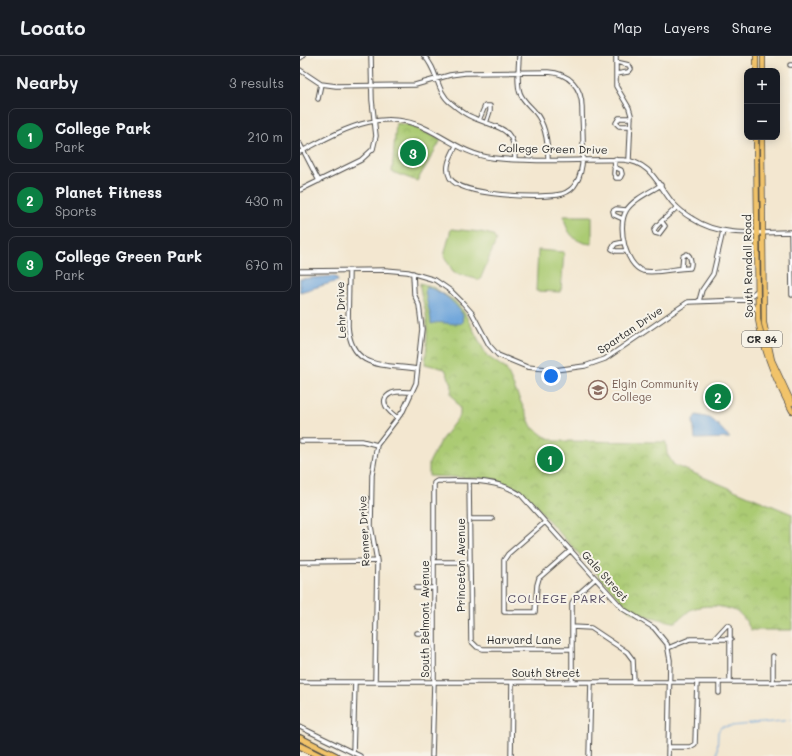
<!DOCTYPE html>
<html lang="en">
<head>
<meta charset="utf-8">
<style>
	:root { --surface:#171b24; --page:#242831; --text:#f1f3f6; --muted:#9ea1a6; --line:#363941; --accent:#0b8043 }
	body { margin:0; font-family:Mali,sans-serif; background:var(--page); color:var(--text) }
	.controls { position:absolute; right:12px; top:12px; display:grid; overflow:hidden; border-radius:8px; box-shadow:0 2px 10px #0003 }
	.controls button { width:36px; height:36px; display:grid; place-items:center; padding:0; border:0; border-bottom:1px solid var(--line); background:var(--surface); color:var(--text); font:20px sans-serif }
	.you { position:absolute; left:251px; top:320px; width:14px; height:14px; margin:-10px; border:3px solid #fff; border-radius:50%; background:#1a73e8; box-shadow:0 0 0 6px #1a73e833 }
	.badge { display:grid; place-items:center; width:26px; height:26px; border-radius:50%; background:var(--accent); color:#fff; font-size:13px; font-weight:700 }
	.pin { position:absolute; translate:-50% -50%; border:2px solid #fff; box-shadow:0 1px 4px #0006 }
	.list { margin:0; padding:0; list-style:none }
	h2 { display:flex; justify-content:space-between; align-items:center; height:52px; margin:0; padding:0 16px; font-size:17px }
	h2 small { font-size:13px; font-weight:400; color:var(--muted) }
	.list li { display:grid; grid-template-columns:26px 1fr auto; gap:12px; align-items:center; box-sizing:border-box; height:56px; margin:0 8px 8px; padding:0 8px; border:1px solid var(--line); border-radius:8px }
	.list b { display:block; font-size:15px; white-space:nowrap }
	.list p { margin:0; font-size:13px; white-space:nowrap; color:var(--muted) }
	.list em { font-size:13px; font-style:normal; color:var(--muted) }
	.map { position:relative; flex:none; width:492px; height:700px; overflow:hidden }
	header { display:flex; align-items:center; gap:24px; box-sizing:border-box; height:56px; padding:0 20px; background:var(--surface); border-bottom:1px solid var(--line) }
	header strong { font-size:19px }
	nav { display:flex; gap:22px; margin-inline-start:auto; font-size:14px }
	main { display:flex }
	aside { flex:1; background:var(--surface) }
	.map>svg:first-child { display:block }
	.park { fill:url(#park-crowns); stroke:#6b7b4f }
	.pitch { fill:#abcb73; stroke:#6b7b4f }
	.water { fill:#6ba3da; stroke:#4b6782 }
	.lines { fill:none; stroke-linecap:round; stroke-linejoin:round }
	.stream { stroke:#6ba3da; stroke-width:1 }
	.minor-casing { stroke:#494744; stroke-width:5.5 }
	.major-casing { stroke:#494744; stroke-width:6 }
	.highway-casing { stroke:#494744; stroke-width:8 }
	.minor { stroke:#fff; stroke-width:3.5 }
	.major { stroke:#f1c36a; stroke-width:4.5 }
	.highway { stroke:#f1c36a; stroke-width:5.5 }
	.labels { text-anchor:middle; stroke-width:4; stroke-linejoin:round; paint-order:stroke }
	.shield { fill:#f7f3e8; stroke:#686764; stroke-width:1 }
	.shield-label { font-size:10px; font-weight:bold; fill:#2b2b2b }
	.street-label { font-size:11px; fill:#2b2b2b; stroke:#f7f3e8 }
	.education-label { font-size:11px; fill:#785e54; stroke:#f7f3e8; text-anchor:start }
	.neighbourhood-label { font-size:12px; letter-spacing:1px; fill:#5c5267; stroke:#f7f3e8 }
</style>
</head>
<body>
<header>
<strong>Locato</strong>
<nav><a>Map</a><a>Layers</a><a>Share</a></nav>
</header>
<main>
<aside>
<h2>Nearby<small>3 results</small></h2>
<ul class="list">
<li><span class="badge">1</span><div><b>College Park</b><p>Park</p></div><em>210 m</em></li>
<li><span class="badge">2</span><div><b>Planet Fitness</b><p>Sports</p></div><em>430 m</em></li>
<li><span class="badge">3</span><div><b>College Green Park</b><p>Park</p></div><em>670 m</em></li>
</ul>
</aside>
<div class="map">
<svg width="492" height="700" viewBox="0 0 492 700">
	<defs>
		<pattern id="park-crowns" width="20" height="18" patternUnits="userSpaceOnUse"><rect width="20" height="18" fill="#abcb73"/><path d="M2 6a3 3 0 1 1 6 0M12 15a3 3 0 1 1 6 0" fill="none" stroke="#93ae64"/></pattern>
	</defs>
	<rect width="100%" height="100%" fill="#f7f3e8"/>
	<filter id="ink" filterUnits="userSpaceOnUse"><feTurbulence type="fractalNoise" baseFrequency=".025" numOctaves="2"/><feDisplacementMap in="SourceGraphic" scale="8" xChannelSelector="R" yChannelSelector="G"/><feConvolveMatrix kernelMatrix="1 2 1 2 8 2 1 2 1" color-interpolation-filters="sRGB"/></filter>
	<filter id="wash" filterUnits="userSpaceOnUse"><feTurbulence type="fractalNoise" baseFrequency=".012" numOctaves="4" result="noise"/><feDisplacementMap in="SourceGraphic" scale="16" xChannelSelector="R" yChannelSelector="G"/><feGaussianBlur stdDeviation="0.9" result="paint"/><feColorMatrix in="noise" values="0 0 0 0 0 0 0 0 0 0 0 0 0 0 0 0 0 1.4 0 .05"/><feComposite in="paint" operator="in"/></filter>
	<g filter="url(#wash)">
		<rect width="100%" height="100%" fill="#f3e7d0"/>
		<!-- park -->
		<path class="park" d="M96,67L110,69L141,84L117,125L92,116Z
			M120,227L131,230L155,245L164,256L187,300L206,313L232,371L244,380L255,385L366,386L367,398L374,409L492,458V574H451C448,569 445,562 440,558C430,550 408,548 395,552C387,554 382,563 375,566C371,567 338,557 332,556L248,464L231,443L217,432L194,423L129,420V407L139,387L160,359V352L151,338L152,329L145,313L125,308C127,291 128,275 126,258C124,245 120,241 120,227Z"/>
		<!-- pitch -->
		<path class="pitch" d="M264,160H292V188C275,187 266,177 264,160Z
			M151,173L180,176L193,179L196,185L180,224L154,217L144,200Z
			M238,194L264,196L261,236L236,235Z"/>
		<!-- water -->
		<path class="water" d="M33,220L37,222L38,225L0,236V223Z
			M126,231C141,234 155,246 163,259L162,267C152,270 141,264 131,268C132,258 123,239 126,231Z
			M396,359L410,362L415,366L430,382L395,383L393,364Z"/>
		<g class="lines">
			<!-- stream -->
			<path class="stream" d="M417,700L418,676L421,671L492,664"/>
		</g>
	</g>
	<g filter="url(#ink)">
		<g class="lines">
			<defs>
				<path id="minor" d="M124,0C138,13 136,36 151,47C158,53 166,59 174,62C199,73 215,70 215,103
					M219,0C219,11 216,26 220,37C223,45 230,50 235,56C246,69 248,87 248,103
					M316,0V30L329,52L331,59L329,104
					M0,2L3,0
					M490,9H492
					M0,14L21,28L36,30L115,29L150,19L165,17L248,16C269,17 282,31 282,52C282,71 287,112 276,127C273,133 268,136 262,138C243,143 160,140 150,122C144,111 151,100 156,90
					M316,18L328,16L331,13L329,9L316,6
					M18,43L21,28
					M179,64L185,50H190V55L186,67
					M331,70H319L316,67L319,62H331
					M0,88L19,125
					M0,96C41,75 82,49 129,74C150,85 168,99 193,102C235,107 280,103 324,104C350,106 357,127 372,146C378,153 386,159 393,163C421,182 460,176 492,176
					M314,111L321,114L322,118L320,122H316L314,118L315,103
					M361,129C350,136 332,144 326,155C317,170 325,209 343,215C356,218 376,212 390,212C392,208 391,200 387,198L383,200L382,212
					M0,134L61,104L73,93L76,80L72,44L71,0
					M323,163L314,159L313,155L316,153L326,154
					M362,166L365,170L359,178L355,177L354,174C357,167 371,158 377,151
					M491,176L492,239
					M324,186L315,188L312,193L316,195H326
					M0,215L85,214L108,216L135,224L151,235L163,247L172,257L189,289L198,299L227,311L255,314L285,310L305,303L388,246L445,244L449,246L457,254
					M49,215L48,270C51,314 84,308 117,313
					M445,244L457,235
					M399,245L402,234L413,218L423,175
					M98,362C90,357 76,344 92,337C98,335 106,336 112,336
					M0,385H62L77,389
					M169,425L171,585L177,591L183,593H272
					M170,463H192
					M245,466L208,498L204,504V556H235L237,529L239,522L271,494
					M0,506L77,505
					M134,506H170
					M116,532H134
					M272,571L291,572L327,596L333,604L334,626
					M117,577H134
					M414,583L427,569L430,570V626
					M368,592L390,583H431
					M473,600V625
					M0,626H492
					M75,626L77,505L71,470L72,419L77,389L103,355L116,327L122,273L119,249L114,238L113,217
					M272,626V547L277,539L295,523
					M419,637V626
					M0,671L60,700
					M368,691H390L395,688L397,626
					M53,697L55,626
					M132,700L134,627V427L137,425C166,425 197,422 221,439L323,553L354,572L367,588L370,604L368,700
					M211,700L212,626
					M289,700L291,626"/>
				<path id="major" d="M456,15V0
					M463,15V0
					M456,81L458,264C464,298 476,326 492,355
					M462,81L464,267L472,304L492,347"/>
				<path id="highway" d="M0,682L36,700
					M0,690L20,700"/>
			</defs>
			<!-- minor casing -->
			<use href="#minor" class="minor-casing"/>
			<!-- major casing -->
			<use href="#major" class="major-casing"/>
			<!-- highway casing -->
			<use href="#highway" class="highway-casing"/>
			<!-- minor -->
			<use href="#minor" class="minor"/>
			<!-- major -->
			<use href="#major" class="major"/>
			<!-- highway -->
			<use href="#highway" class="highway"/>
		</g>
	</g>
	<!-- icons -->
	<defs>
		<symbol id="university-ring" viewBox="-11 -11 22 22"><circle r="9.5" fill="#f7f3e8" stroke="#8d6e63" stroke-width="1.5"/><path d="M0-5L7-2L0 1L-7-2ZM-4 1L0 2.5L4 1V4Q0 6-4 4Z" fill="#8d6e63"/></symbol>
	</defs>
	<g fill-rule="evenodd">
		<use href="#university-ring" x="287" y="323" width="22" height="22"/>
	</g>
	<g class="labels">
		<!-- shield labels -->
		<rect class="shield" x="442" y="275" width="40" height="16" rx="3"/>
		<g class="shield-label">
			<text x="462" y="287">CR 34</text>
		</g>
		<!-- street labels -->
		<g class="street-label">
			<text transform="translate(253 93) rotate(1)" y="4">College Green Drive</text>
			<text transform="translate(448 210) rotate(-91)" y="4">South Randall Road</text>
			<text transform="translate(41 254) rotate(-92)" y="4">Lehr Drive</text>
			<text transform="translate(330 274) rotate(-34)" y="4">Spartan Drive</text>
			<text transform="translate(64 475) rotate(-93)" y="4">Renner Drive</text>
			<text transform="translate(161 509) rotate(-90)" y="4">Princeton Avenue</text>
			<text transform="translate(305 520) rotate(48)" y="4">Gale Street</text>
			<text transform="translate(125 563) rotate(-90)" y="4">South Belmont Avenue</text>
			<text x="224" y="588">Harvard Lane</text>
			<text x="246" y="621">South Street</text>
		</g>
		<!-- education labels -->
		<g class="education-label">
			<text x="312" y="332">Elgin Community<tspan x="312" dy="13">College</tspan></text>
		</g>
		<!-- neighbourhood labels -->
		<g class="neighbourhood-label">
			<text x="257" y="547">COLLEGE PARK</text>
		</g>
	</g>
</svg>
<div class="controls">
<button>+</button>
<button>−</button>
</div>
<div class="you"></div>
<div class="pin badge" style="left:250px;top:403px">1</div>
<div class="pin badge" style="left:418px;top:341px">2</div>
<div class="pin badge" style="left:113px;top:97px">3</div>
</div>
</main>
</body>
</html>
